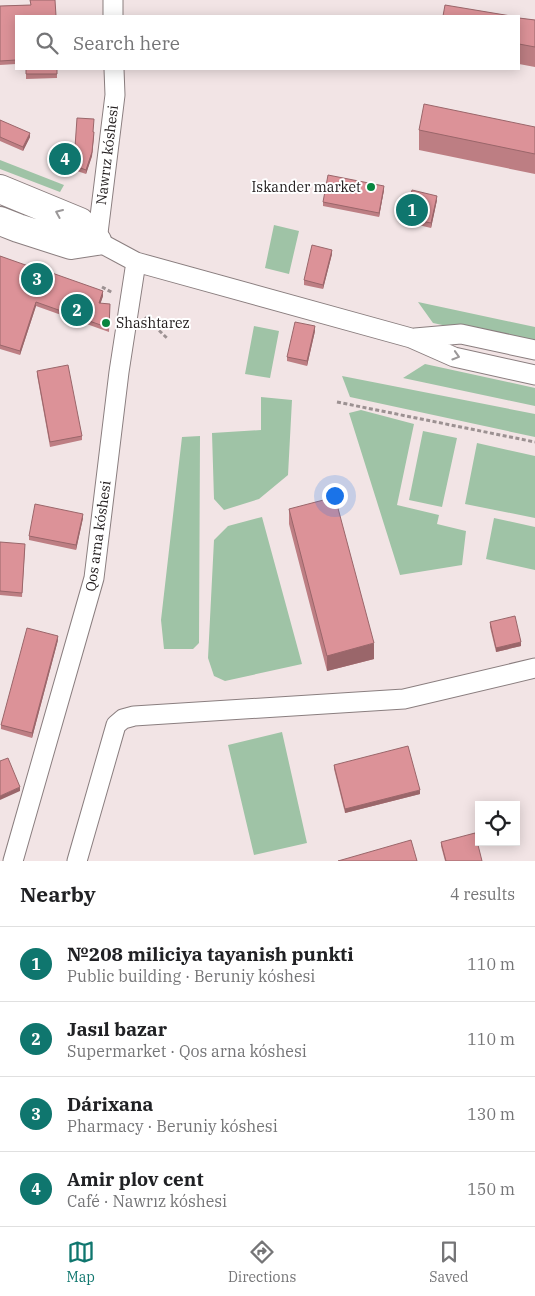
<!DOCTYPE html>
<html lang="en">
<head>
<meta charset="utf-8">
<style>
	:root { --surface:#fff; --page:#f6f6f6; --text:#202124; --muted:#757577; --line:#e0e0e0; --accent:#0f766e }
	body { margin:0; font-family:"IBM Plex Serif",serif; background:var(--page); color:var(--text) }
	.controls { position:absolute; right:15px; bottom:15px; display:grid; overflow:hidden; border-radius:0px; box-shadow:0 2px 12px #0003 }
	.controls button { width:45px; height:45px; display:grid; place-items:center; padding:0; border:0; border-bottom:1px solid var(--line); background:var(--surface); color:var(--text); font:25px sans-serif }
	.you { position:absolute; left:334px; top:495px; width:18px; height:18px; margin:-12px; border:4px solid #fff; border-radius:50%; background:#1a73e8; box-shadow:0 0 0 8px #1a73e833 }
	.badge { display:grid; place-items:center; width:32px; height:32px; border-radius:50%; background:var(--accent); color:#fff; font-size:16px; font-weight:700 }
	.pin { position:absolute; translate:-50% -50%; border:2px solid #fff; box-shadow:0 1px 5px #0006 }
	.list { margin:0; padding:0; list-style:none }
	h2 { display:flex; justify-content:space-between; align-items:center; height:65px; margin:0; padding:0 20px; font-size:21px }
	h2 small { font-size:16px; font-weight:400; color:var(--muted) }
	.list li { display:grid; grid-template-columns:32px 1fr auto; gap:15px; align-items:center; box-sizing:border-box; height:75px; padding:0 20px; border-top:1px solid var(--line) }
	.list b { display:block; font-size:19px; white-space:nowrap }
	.list p { margin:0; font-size:16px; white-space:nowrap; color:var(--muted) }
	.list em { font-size:16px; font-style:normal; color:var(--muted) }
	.icon { flex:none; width:28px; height:28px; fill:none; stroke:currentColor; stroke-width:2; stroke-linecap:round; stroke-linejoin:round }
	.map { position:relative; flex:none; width:535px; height:861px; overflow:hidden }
	.search { position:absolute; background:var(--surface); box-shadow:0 2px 12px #0003; left:15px; right:15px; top:15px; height:55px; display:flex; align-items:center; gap:12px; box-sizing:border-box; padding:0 18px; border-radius:0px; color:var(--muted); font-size:19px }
	.sheet { height:365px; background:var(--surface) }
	nav { display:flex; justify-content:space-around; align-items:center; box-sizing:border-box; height:70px; border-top:1px solid var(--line); background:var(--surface); font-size:14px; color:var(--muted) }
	nav a { display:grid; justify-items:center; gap:2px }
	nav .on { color:var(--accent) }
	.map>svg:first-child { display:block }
	.green { fill:#9fc3a6 }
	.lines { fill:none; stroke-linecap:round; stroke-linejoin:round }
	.street-casing { stroke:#8a7e7f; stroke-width:21 }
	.secondary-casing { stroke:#8a7e7f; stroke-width:30 }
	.path { stroke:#9c9192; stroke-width:3; stroke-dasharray:4 2.5; stroke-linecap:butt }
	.street { stroke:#fff; stroke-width:19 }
	.secondary { stroke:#fff; stroke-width:28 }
	.wall { fill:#bd7e83 }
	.shaded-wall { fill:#9a666a }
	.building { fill:#dc9298; stroke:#9a666a }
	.oneway { stroke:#9b9899 }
	.poi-dot { fill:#088640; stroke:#fff; stroke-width:2 }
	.labels { text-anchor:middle; stroke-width:4; stroke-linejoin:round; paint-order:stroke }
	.street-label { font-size:14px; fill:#201b1c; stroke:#fff }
	.poi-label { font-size:14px; fill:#201b1c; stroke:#fff; text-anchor:end }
</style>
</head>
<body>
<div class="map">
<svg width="535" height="861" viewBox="0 0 535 861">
	<rect width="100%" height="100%" fill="#f2e4e5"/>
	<!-- green -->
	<path class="green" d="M0,160L64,185L60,192L0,169Z
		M274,225L299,231L289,274L265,268Z
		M418,302L535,327V345L433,323Z
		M254,326L279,331L270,378L245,374Z
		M425,364L535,388V406L403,378Z
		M342,376L535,414V437L350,397Z
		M261,397L292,400L288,475L259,499L224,510L214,499L212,433L261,430Z
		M361,410L414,424L397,505L439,515L437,524L466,531L462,565L400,575L349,413Z
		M423,431L457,438L442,507L409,500Z
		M200,436L199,643L193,649H164L161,620L182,437Z
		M477,443L535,456V518L465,504Z
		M262,517L302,664L225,681L214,676L208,658L214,540L228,526Z
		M494,518L535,527V570L486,559Z
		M282,732L307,843L254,855L228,745Z"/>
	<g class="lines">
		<defs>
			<path id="street" d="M113,0V16
				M114,69L115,95L97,241L136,262L411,338L454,357L535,375
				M415,338L461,334L535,350
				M13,861L94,578L119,372L136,262
				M77,861L116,725L123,719L134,716L404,699L535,668"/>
			<path id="secondary" d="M0,189L80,222L97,241
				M0,221L18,228L71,245L97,241"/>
		</defs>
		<!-- street casing -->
		<use href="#street" class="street-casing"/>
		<!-- secondary casing -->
		<use href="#secondary" class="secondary-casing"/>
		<!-- path -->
		<path class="path" d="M102,287L113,293
			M145,317L168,339
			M337,402L535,442"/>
		<!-- street -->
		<use href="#street" class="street"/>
		<!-- secondary -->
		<use href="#secondary" class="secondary"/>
	</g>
	<!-- wall -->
	<path class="wall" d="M30,0H55L16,16V64L0,65V6L31,5Z
		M519,18L535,20V67L519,64Z
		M26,69H57V78L26,79Z
		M0,120L30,137L23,151L0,141Z
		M535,127V174L419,150V130Z
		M93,132L94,136L92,156L86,174L59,165V160Z
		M384,190L379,217L323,206V202Z
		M437,200L431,228L406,222V218Z
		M332,254L323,289L304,285V280Z
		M0,256L103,296L100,304H110L109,332L36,306L20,355L0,349Z
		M315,331L307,366L287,361V357Z
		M37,371L82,436V440L50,447L37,375Z
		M289,509L374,659L327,671L289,524Z
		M83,518L76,550L29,540V536Z
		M0,542L25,548L22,597L0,595Z
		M490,622L521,646L496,652L490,627Z
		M58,640L32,738L1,729V725Z
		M334,765L420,794L345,813L334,769Z
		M441,842L482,861H445L441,846Z"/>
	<!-- shaded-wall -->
	<path class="shaded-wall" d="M94,132L92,156L86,174V170Z
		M30,133V137L23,151V147Z
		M384,186V190L379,217V213Z
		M437,196V200L431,228V223Z
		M332,250V254L323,289V285Z
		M103,291V296L99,308V303Z
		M36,302V306L20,355V351Z
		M315,326V331L307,366V361Z
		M83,514V518L76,550V545Z
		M58,636V640L32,738V733Z
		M521,642V646L496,652V648Z
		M374,643V659L327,671V656Z
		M20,787V791L0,800V796Z
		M420,790V794L345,813V809Z"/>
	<!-- building -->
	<path class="building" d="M30,0H55L56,16H16V60L0,61V6L31,5Z
		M445,5L511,16H443Z
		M519,18L535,20V47L519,44Z
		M26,69H57V74H26Z
		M424,104L535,127V154L419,130Z
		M77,118L94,119L93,132H94L92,152L86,170L59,160L65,144L75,147Z
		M0,120L30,133L23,147L0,137Z
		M328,175L384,186L379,213L323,202Z
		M412,190L437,196L431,223L406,218Z
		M312,245L332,250L323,285L304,280Z
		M0,256L34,268L35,267L103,291L99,303L110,304L109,328L36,302L20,351L0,345Z
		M295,322L315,326L307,361L287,357Z
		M68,365L82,436L50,442L37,371Z
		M335,497L374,643L327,656L289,509Z
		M35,504L83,514L76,545L29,536Z
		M0,542L25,544L22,593L0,591Z
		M515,616L521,642L496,648L490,622Z
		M27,628L58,636L32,733L1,725Z
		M408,746L420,790L345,809L334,765Z
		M8,758L20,787L0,796V761Z
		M475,833L482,861H446L441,842Z
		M411,840L417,861H338Z"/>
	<!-- one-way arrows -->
	<defs><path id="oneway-chevron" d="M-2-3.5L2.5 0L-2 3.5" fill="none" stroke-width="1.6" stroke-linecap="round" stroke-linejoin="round" transform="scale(1.25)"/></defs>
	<g class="oneway">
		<use href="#oneway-chevron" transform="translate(59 213) rotate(-157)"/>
		<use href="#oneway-chevron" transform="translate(456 356) rotate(17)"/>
	</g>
	<!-- markers -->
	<g class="poi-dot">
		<circle cx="371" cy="187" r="5"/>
		<circle cx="106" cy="323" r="5"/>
	</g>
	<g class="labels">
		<!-- street labels -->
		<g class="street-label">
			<text transform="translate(107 155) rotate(-83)" y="5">Nawrız kóshesi</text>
			<text transform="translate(98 536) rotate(-82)" y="5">Qos arna kóshesi</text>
		</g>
		<!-- poi labels -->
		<g class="poi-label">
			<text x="361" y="192">Iskander market</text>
			<text x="116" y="328" text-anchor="start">Shashtarez</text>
		</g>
	</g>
</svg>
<div class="controls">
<button><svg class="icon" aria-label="locate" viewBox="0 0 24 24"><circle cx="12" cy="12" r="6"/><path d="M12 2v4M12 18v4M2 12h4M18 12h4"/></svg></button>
</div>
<div class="you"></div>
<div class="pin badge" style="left:412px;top:210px">1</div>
<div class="pin badge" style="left:77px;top:310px">2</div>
<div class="pin badge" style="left:37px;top:279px">3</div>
<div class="pin badge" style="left:65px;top:159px">4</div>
<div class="search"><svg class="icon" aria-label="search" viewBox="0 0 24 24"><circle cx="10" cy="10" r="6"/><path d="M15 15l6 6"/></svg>Search here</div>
</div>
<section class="sheet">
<h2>Nearby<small>4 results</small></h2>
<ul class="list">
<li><span class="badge">1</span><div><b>№208 miliciya tayanish punkti</b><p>Public building · Beruniy kóshesi</p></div><em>110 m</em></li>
<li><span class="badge">2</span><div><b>Jasıl bazar</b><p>Supermarket · Qos arna kóshesi</p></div><em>110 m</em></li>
<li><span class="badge">3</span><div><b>Dárixana</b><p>Pharmacy · Beruniy kóshesi</p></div><em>130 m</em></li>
<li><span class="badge">4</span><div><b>Amir plov cent</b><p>Café · Nawrız kóshesi</p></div><em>150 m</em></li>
</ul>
</section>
<nav>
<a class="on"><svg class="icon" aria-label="map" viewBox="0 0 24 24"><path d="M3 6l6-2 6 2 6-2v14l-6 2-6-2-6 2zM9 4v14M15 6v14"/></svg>Map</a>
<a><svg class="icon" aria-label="directions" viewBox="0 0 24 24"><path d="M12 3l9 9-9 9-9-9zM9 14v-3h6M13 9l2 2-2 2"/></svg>Directions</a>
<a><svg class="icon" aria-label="saved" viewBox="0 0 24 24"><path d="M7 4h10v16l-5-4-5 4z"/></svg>Saved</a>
</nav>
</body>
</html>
